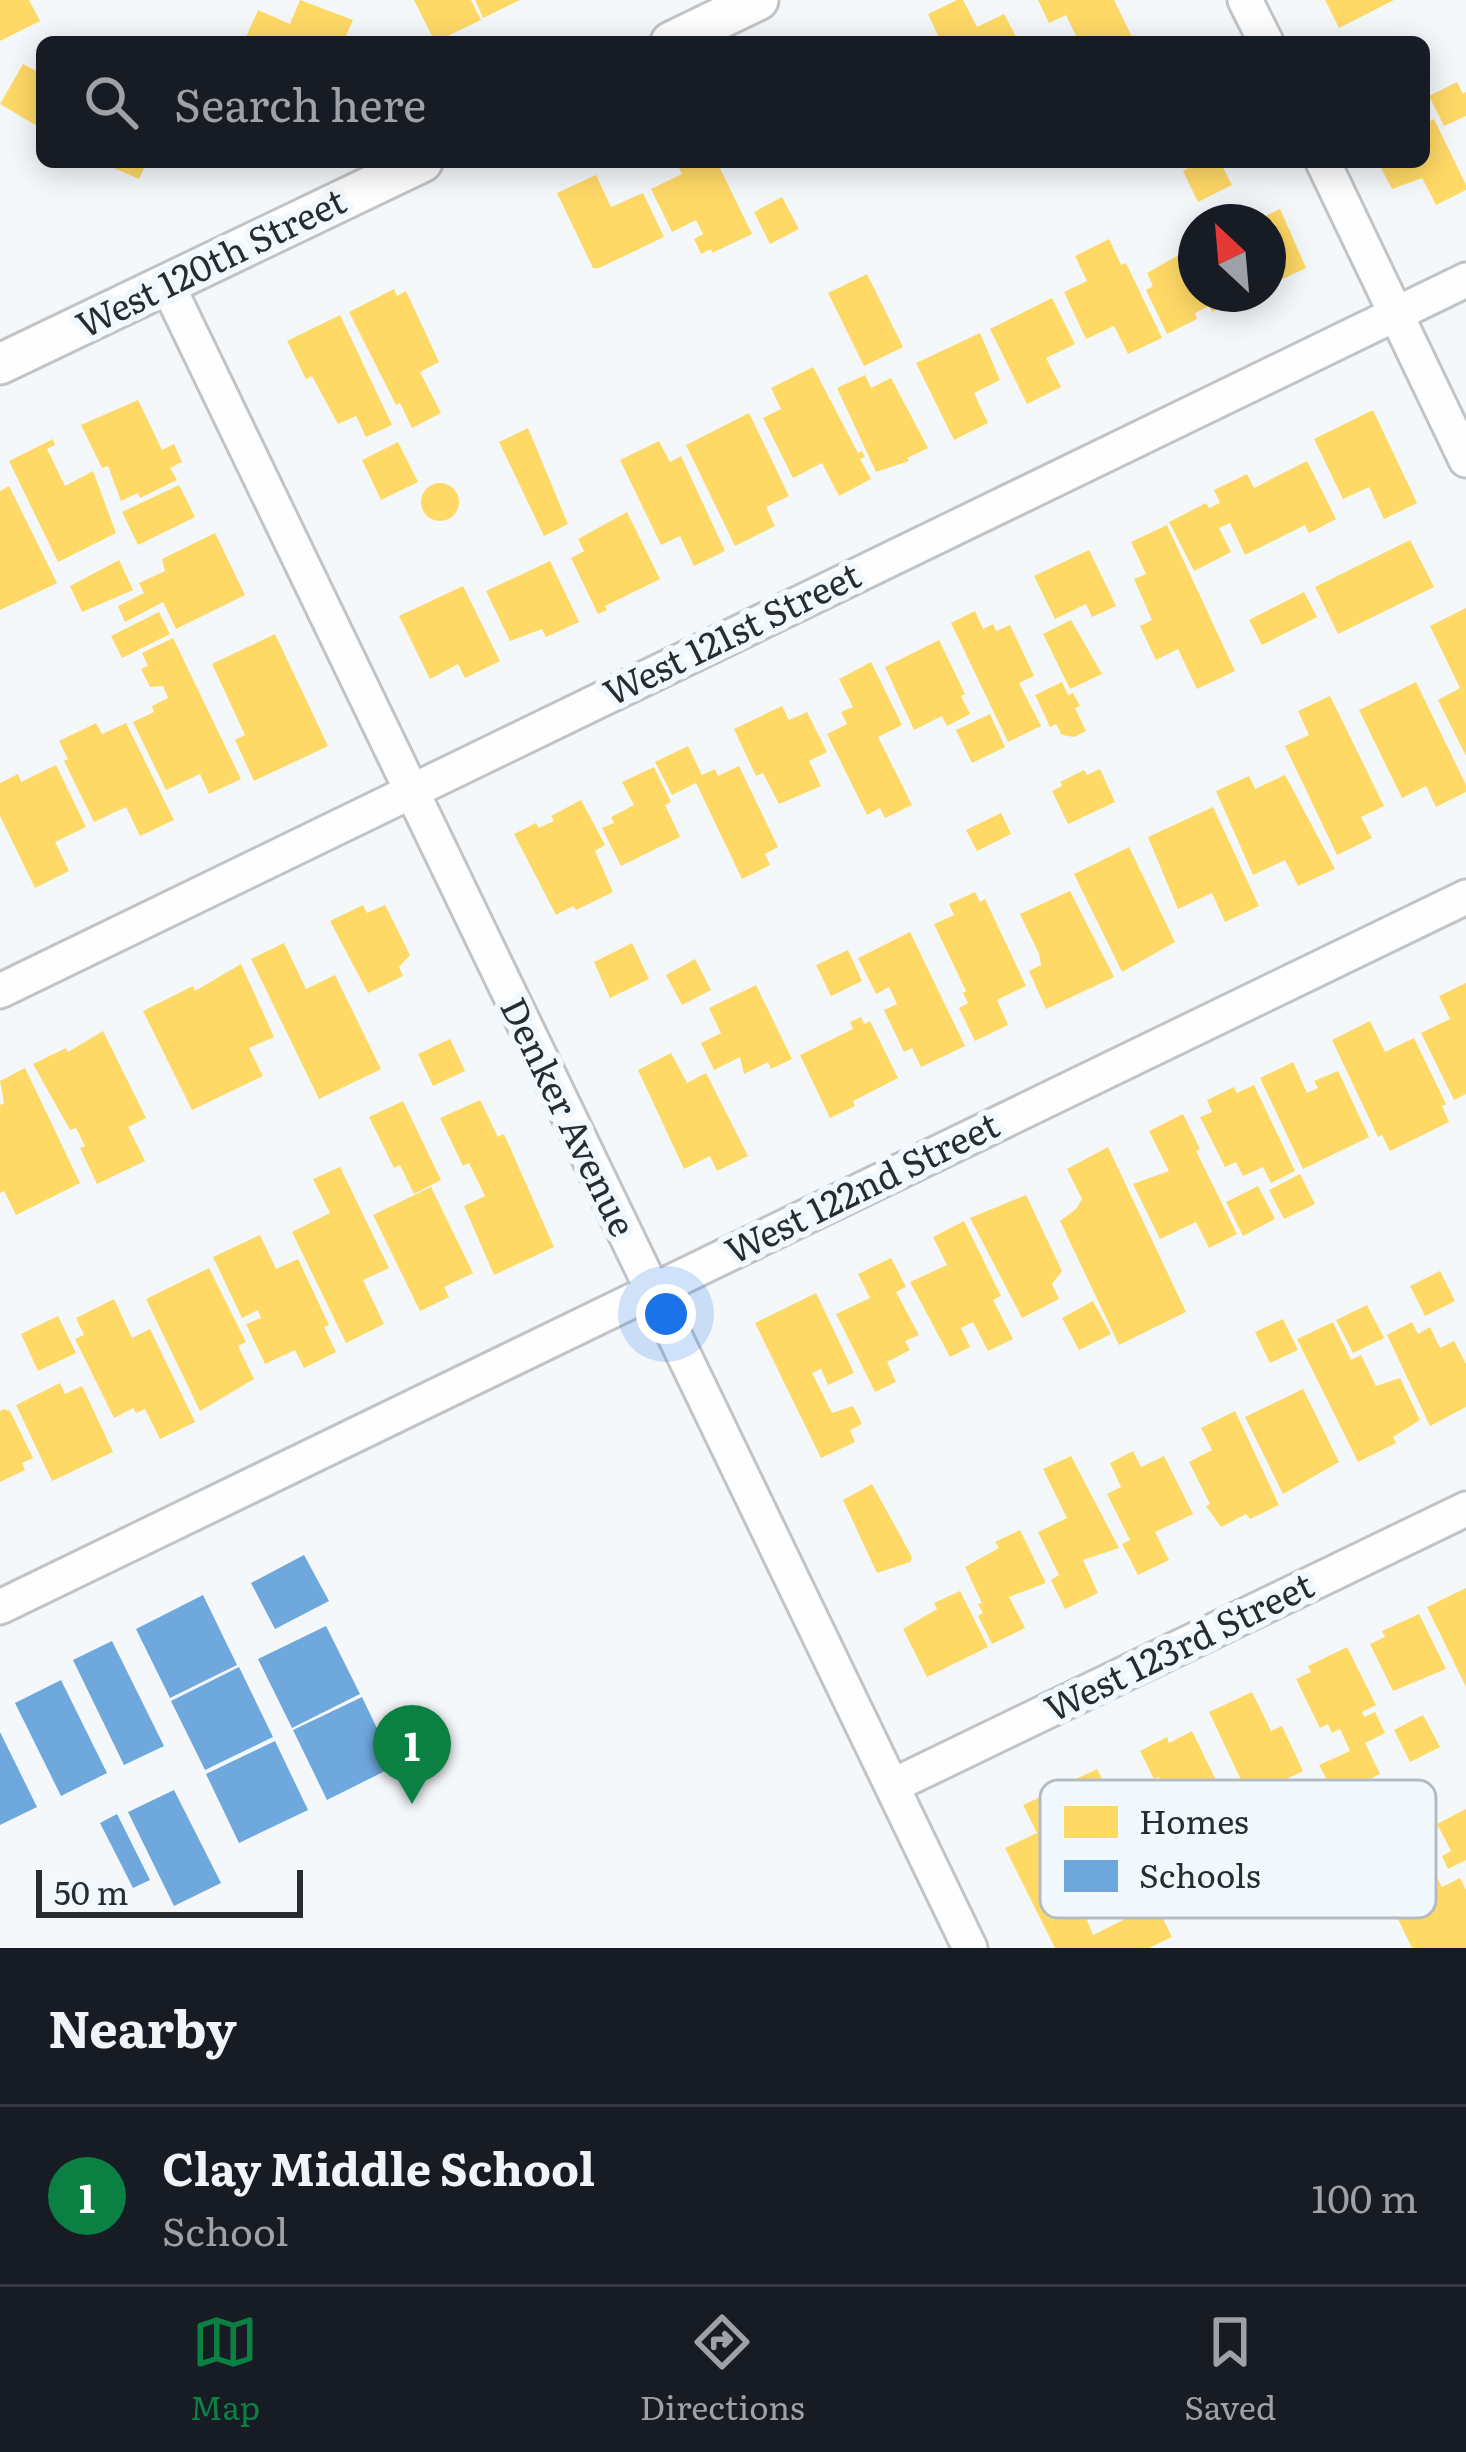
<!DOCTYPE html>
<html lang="en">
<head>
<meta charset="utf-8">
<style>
	:root { --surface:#171b24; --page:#20242c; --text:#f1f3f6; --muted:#9ea1a6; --line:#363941; --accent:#0b8043 }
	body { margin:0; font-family:Literata,serif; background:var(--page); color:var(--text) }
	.compass { position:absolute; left:1178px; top:204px; width:108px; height:108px; border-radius:50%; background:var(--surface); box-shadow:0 6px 30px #0003; rotate:334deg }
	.scale { position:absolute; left:36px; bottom:30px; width:267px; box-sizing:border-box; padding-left:12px; border:6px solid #282c2f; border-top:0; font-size:33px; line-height:42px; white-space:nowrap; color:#282c2f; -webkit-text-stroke:9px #f2f9fe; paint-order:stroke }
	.you { position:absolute; left:666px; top:1314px; width:42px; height:42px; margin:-30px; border:9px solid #fff; border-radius:50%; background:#1a73e8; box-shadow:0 0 0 18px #1a73e833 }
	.badge { display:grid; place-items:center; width:78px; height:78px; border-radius:50%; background:var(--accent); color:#fff; font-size:39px; font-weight:700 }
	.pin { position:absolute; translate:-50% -99px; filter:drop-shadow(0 3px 6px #0008) }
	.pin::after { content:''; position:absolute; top:63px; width:42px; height:36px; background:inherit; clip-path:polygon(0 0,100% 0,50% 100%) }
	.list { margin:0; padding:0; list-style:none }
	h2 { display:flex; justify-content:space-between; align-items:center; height:156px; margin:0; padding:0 48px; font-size:51px }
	h2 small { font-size:39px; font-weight:400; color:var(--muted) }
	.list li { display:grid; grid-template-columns:78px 1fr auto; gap:36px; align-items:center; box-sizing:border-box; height:180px; padding:0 48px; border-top:3px solid var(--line) }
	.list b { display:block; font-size:45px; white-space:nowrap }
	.list p { margin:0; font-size:39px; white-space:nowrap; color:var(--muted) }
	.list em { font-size:39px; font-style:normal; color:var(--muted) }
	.icon { flex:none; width:66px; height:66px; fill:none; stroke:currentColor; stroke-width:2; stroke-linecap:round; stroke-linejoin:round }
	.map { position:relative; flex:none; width:1466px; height:1948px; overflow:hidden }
	.search { position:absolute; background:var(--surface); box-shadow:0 6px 30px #0003; left:36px; right:36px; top:36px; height:132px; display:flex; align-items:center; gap:30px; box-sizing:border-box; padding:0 42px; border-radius:18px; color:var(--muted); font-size:45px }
	.sheet { height:336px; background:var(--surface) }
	nav { display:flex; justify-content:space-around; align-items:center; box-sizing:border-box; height:168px; border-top:3px solid var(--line); background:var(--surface); font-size:33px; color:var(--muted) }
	nav a { display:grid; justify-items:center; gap:6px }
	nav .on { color:var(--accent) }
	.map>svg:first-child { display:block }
	.homes { fill:#ffd966 }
	.schools { fill:#6fa8dc }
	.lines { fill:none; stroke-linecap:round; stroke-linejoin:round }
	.minor-casing { stroke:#c1c4c7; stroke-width:39 }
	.tertiary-casing { stroke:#c1c4c7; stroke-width:45 }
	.minor { stroke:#fefefe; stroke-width:33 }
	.tertiary { stroke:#fefefe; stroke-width:39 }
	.labels { text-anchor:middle; stroke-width:12; stroke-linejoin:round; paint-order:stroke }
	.street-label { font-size:36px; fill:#282c2f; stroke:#f2f9fe }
	.key { fill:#f2f9fe; stroke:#b5bcc0; stroke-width:3 }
	.key-label { font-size:33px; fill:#282c2f }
</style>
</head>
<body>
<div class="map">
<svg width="1466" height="1948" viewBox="0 0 1466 1948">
	<rect width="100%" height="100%" fill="#f5f8fb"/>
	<!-- homes -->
	<path class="homes" d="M0,0H29L40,21L0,41Z
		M300,0L353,20L343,42H244L258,10L290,24Z
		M414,0H471L481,20L435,42Z
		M475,0H520L483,18Z
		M957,0H963L977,27L1004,14L1019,42H941L928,14Z
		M1038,0H1114L1133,39L1079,42L1066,15L1049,23Z
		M1325,0H1394L1339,28Z
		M23,64L42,74V129L0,104Z
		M1457,82L1463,94L1466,92V116L1444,126L1429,96Z
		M1434,119L1466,185V190L1436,205L1422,178L1392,189L1378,162H1424V124Z
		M100,162H147L139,179Z
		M676,162H717L752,234L712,253L711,249L701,254L694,239L703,234L696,220L672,232L651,189L682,174Z
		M1200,162H1220L1232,185L1198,202L1183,171Z
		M596,175L611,207L643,193L664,237L599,268H593L557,193Z
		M782,197L799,229L770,244L754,212Z
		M1280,209L1306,268L1268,286V222H1252Z
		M1109,239L1121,265L1126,263L1162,338L1128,354L1114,326L1086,339L1064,292L1087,281L1075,256Z
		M1196,245V294H1231L1234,301L1212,312L1209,306L1195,313L1197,319L1167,334L1146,290L1153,286L1147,273Z
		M867,274L903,347L864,366L828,293Z
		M394,289L397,296L406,291L439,362L420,372L441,413L412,428L400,403L396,405L349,312Z
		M1052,298L1075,344L1046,358L1061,387L1027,404L990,329Z
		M340,315L392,425L366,437L356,416L338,424L312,376L306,379L287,341Z
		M980,333L1000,380L974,393L988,423L954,440L916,363Z
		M813,367L858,453L862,451L865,457L860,459L871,479L839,496L822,463L793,478L763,418L781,409L771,388Z
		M865,375L871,388L891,378L928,448L907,458L909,461L876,472L837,388Z
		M138,400L162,450L174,444L182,462L170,468L177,480L140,498L138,493L121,501L108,466L102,468L81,425Z
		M1373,410L1417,503L1384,519L1369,487L1343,499L1314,439Z
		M749,413L789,496L766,507L775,526L735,546L686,445Z
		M528,428L568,524L544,536L499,442Z
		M53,439L55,445L47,449L65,486L93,471L116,533L58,562L9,461Z
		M659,441L670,462L681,456L725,551L694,566L680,536L661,545L620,460Z
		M398,442L418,482L381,500L362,460Z
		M1307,461L1336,519L1309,533L1305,525L1245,555L1230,523L1219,528L1231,552L1194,571L1169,522L1206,503L1209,508L1220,503L1214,490L1247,474L1254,488Z
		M421 502a19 19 0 1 1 38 0a19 19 0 1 1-38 0Z
		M179,485L195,517L138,545L122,512Z
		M9,486L57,583L0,610V491Z
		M627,512L660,579L605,606L607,610L598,614L571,558L584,551L578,539Z
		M1167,525L1235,671L1197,689L1178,649L1156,660L1140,626L1152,620L1134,579L1146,574L1131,542Z
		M215,533L245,595L176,629L163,602L125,622L118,606L144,593L139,583L165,571L162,559Z
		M1410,540L1434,587L1338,634L1315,587Z
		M1089,550L1116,606L1092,617L1086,604L1055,619L1034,576Z
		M119,560L133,590L82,612L70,586Z
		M550,561L579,622L546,637L542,629L510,641L486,591Z
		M463,586L500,661L465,678L458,664L430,679L399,616Z
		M1304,592L1317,617L1262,645L1249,620Z
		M1466,608V756L1438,700L1460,688L1430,626Z
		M975,611L983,629L993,624L996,631L1010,625L1034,676L1019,683L1041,726L1008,742L951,623Z
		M159,612L170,634L122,658L111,636Z
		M1071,620L1102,674L1070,689L1043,634Z
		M275,634L328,746L254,781L235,740L245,735L212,664Z
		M173,638L241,779L209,794L200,774L166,790L133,722L154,712L152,706L168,698L163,686L150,687L141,669L148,666L142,653Z
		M939,640L965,694L961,696L970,714L947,726L942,716L914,730L885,667Z
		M871,662L902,725L878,737L912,805L885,818L880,808L867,815L827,734L847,724L841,712L853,707L839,679Z
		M1062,682L1068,695L1073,693L1080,706L1075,708L1086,731L1074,737L1062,735L1056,724L1050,727L1035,695Z
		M1416,682L1466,785V792L1436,807L1426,786L1402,798L1359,710Z
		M1330,696L1384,806L1361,817L1372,838L1337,855L1285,746L1309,735L1298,711Z
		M782,706L789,720L807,712L827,752L809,761L821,786L779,804L763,773L756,776L734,729Z
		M990,714L1005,747L972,763L956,730Z
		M96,723L102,734L126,723L174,820L140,836L126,807L94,822L64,761L68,759L59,741Z
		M688,746L702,775L715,769L718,776L739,766L778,847L765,854L770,865L742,879L696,783L672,795L655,762Z
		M56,765L86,827L55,842L69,871L35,888L0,816V783L18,774L21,782Z
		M654,767L671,802L665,805L680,837L621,866L602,828L614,823L611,817L634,805L622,782Z
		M1100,769L1115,802L1068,824L1052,791L1062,786L1060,782L1084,770L1087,775Z
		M1285,775L1335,869L1298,886L1285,860L1253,875L1216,791L1249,776L1255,789Z
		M581,800L605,845L595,851L613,892L576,910L573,906L556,915L514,834L536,823L539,828L554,821L551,816Z
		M1213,807L1259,906L1225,922L1212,893L1178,909L1148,837Z
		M1001,813L1011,834L977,851L966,830Z
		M1129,847L1175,942L1122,972L1074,874Z
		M1070,891L1114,977L1046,1009L1029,971L1041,965L1039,954L1020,914Z
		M975,892L980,902L985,899L1026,986L997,1000L1008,1025L975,1041L959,1008L968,1003L963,993L966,991L934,924L954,915L949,904Z
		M363,905L367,913L385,905L410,955L399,967L403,976L368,993L330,921Z
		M910,932L965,1046L921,1067L912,1048L904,1052L884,1010L897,1004L889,987L876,994L858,958Z
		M284,943L306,989L335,975L381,1069L319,1099L251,959Z
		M632,943L649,979L610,998L594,962Z
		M848,950L862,981L831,996L816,965Z
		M695,959L711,990L682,1005L666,975Z
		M241,964L274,1037L249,1048L263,1076L192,1110L143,1011L193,986L195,991Z
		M1466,983V1094L1454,1100L1421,1033L1450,1019L1439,996Z
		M756,985L792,1059L771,1069L768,1062L744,1074L740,1057L714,1070L701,1043L721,1033L709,1008Z
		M861,1017L864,1024L870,1021L898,1078L853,1101L855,1106L830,1118L800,1055L853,1029L850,1022Z
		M1370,1021L1385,1052L1414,1038L1446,1104L1442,1106L1449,1122L1390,1151L1382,1135L1378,1137L1332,1040Z
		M103,1031L146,1118L128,1127L145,1161L97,1184L80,1148L85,1146L76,1128L70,1130L33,1064L66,1048L68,1052Z
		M450,1039L465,1071L433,1086L418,1054Z
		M671,1053L687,1083L706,1073L748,1156L717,1171L710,1156L684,1169L638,1070Z
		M1293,1062L1307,1093L1318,1088L1314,1081L1338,1071L1369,1137L1303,1169L1260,1078Z
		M25,1068L80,1183L16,1215L4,1191L0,1193V1105L4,1103L0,1081Z
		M1254,1085L1295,1171L1271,1183L1263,1167L1243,1176L1236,1162L1225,1167L1200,1117L1212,1112L1207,1100L1234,1087L1237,1093Z
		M480,1100L498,1137L504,1134L554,1247L494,1275L464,1206L485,1196L469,1163L463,1166L440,1118Z
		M403,1101L441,1180L414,1194L400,1165L394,1168L369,1117Z
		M1183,1114L1200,1149L1196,1151L1237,1234L1209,1248L1196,1222L1160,1239L1133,1184L1169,1171L1149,1131Z
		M1108,1147L1186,1312L1119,1345L1060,1221L1076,1209L1082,1199L1067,1169Z
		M340,1167L389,1268L363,1280L384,1324L346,1343L292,1232L330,1213L313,1179Z
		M1300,1174L1315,1204L1284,1219L1269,1190Z
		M1258,1186L1275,1219L1243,1236L1226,1202Z
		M431,1187L473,1273L444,1287L449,1297L420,1311L373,1215Z
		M1026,1195L1062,1271L1052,1284L1059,1299L1022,1318L970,1218Z
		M964,1221L1001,1296L993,1300L1013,1339L988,1351L973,1322L961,1328L970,1347L950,1357L910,1282L947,1265L933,1237Z
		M260,1235L276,1269L298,1259L329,1325L324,1327L336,1352L304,1368L295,1350L265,1364L246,1324L261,1318L258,1310L242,1318L213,1257Z
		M891,1258L906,1287L896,1292L919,1335L905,1341L910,1350L887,1362L896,1382L875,1392L836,1314L870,1298L858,1274Z
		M209,1268L246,1342L238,1346L254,1379L200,1411L146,1299Z
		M1440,1271L1455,1301L1425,1316L1410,1286Z
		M816,1293L854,1373L828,1385L821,1369L812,1373L832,1413L853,1406L862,1424L850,1430L855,1442L821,1458L755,1323Z
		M114,1299L132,1338L150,1329L195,1422L160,1439L145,1409L136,1413L133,1408L114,1418L75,1339L84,1335L76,1318Z
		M1093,1301L1111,1334L1079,1350L1062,1318Z
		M1367,1305L1384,1338L1353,1353L1336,1320Z
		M58,1316L76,1353L38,1371L21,1334Z
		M1283,1319L1298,1350L1270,1363L1255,1332Z
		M1333,1322L1351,1360L1361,1355L1376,1386L1400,1378L1420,1420L1393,1437L1396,1443L1358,1462L1297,1339Z
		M1412,1322L1418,1334L1430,1327L1440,1348L1454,1341L1466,1364V1407L1430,1426L1387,1335Z
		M60,1383L65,1394L82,1386L113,1452L52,1481L16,1405Z
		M1303,1389L1339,1462L1283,1494L1245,1417Z
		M4,1409L10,1411L33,1458L22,1463L25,1470L0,1482V1411Z
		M1235,1411L1279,1505L1250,1519L1246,1514L1221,1527L1206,1506L1210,1504L1189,1462L1212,1450L1201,1428Z
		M1133,1451L1141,1467L1164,1456L1193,1514L1155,1532L1169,1560L1138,1575L1122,1544L1130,1540L1107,1494L1121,1487L1110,1463Z
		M1071,1456L1119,1548L1083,1560L1098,1593L1065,1609L1051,1580L1059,1575L1038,1532L1067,1518L1043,1469Z
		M872,1484L912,1557L910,1562L877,1573L843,1500Z
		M1020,1530L1046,1583L1009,1597L1025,1628L992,1644L978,1616L983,1613L978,1604L982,1603L965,1567L999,1548L995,1542Z
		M1466,1588V1687L1427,1607Z
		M960,1591L988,1647L927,1677L903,1629L937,1609L934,1603Z
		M1419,1614L1446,1669L1393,1691L1370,1644L1385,1637L1382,1631Z
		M1347,1647L1376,1705L1362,1712L1364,1717L1375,1712L1385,1733L1365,1743L1380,1774L1366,1781L1378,1805L1349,1820L1319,1765L1350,1751L1340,1729L1332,1733L1328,1724L1320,1728L1296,1679L1311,1672L1308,1666Z
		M1252,1692L1271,1731L1282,1726L1303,1771L1249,1797L1209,1712Z
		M1423,1715L1440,1747L1410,1762L1394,1730Z
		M1192,1731L1225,1799L1180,1821L1159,1777L1154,1779L1140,1751L1167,1737L1169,1743Z
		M1097,1769L1110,1795L1140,1781L1169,1840L1128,1860L1117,1838L1092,1851L1061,1786Z
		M1058,1789L1088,1851L1065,1865L1093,1935L1156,1904L1172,1937L1149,1948H1055L1005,1848L1037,1833L1023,1805Z
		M1466,1809V1860L1448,1869L1442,1856L1451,1851L1437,1824Z
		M1435,1873L1442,1887L1460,1878L1466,1890V1948H1412L1394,1911L1402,1907L1395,1892Z"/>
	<!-- schools -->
	<path class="schools" d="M304,1555L329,1601L275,1629L251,1583Z
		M203,1595L237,1665L170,1698L136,1629Z
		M326,1626L360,1694L292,1728L258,1659Z
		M112,1641L164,1746L124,1765L73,1660Z
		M239,1667L273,1737L205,1770L171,1701Z
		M61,1680L107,1773L61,1796L15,1703Z
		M362,1697L395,1766L327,1800L293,1730Z
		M0,1732L37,1807L0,1825Z
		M275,1741L308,1810L239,1843L206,1774Z
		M174,1790L221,1883L174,1906L128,1812Z
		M117,1814L150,1880L133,1888L100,1823Z"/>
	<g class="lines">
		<defs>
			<path id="minor" d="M1245,0L1266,42
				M1323,162L1466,460
				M167,284L970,1948
				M0,991L1466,280
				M0,1607L1466,897
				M892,1786L1466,1509"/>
			<path id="tertiary" d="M671,42L758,0
				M0,364L422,162"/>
		</defs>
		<!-- minor casing -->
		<use href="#minor" class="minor-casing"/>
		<!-- tertiary casing -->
		<use href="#tertiary" class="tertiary-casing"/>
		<!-- minor -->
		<use href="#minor" class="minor"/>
		<!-- tertiary -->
		<use href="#tertiary" class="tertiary"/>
	</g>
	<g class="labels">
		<!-- street labels -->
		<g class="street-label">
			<text transform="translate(211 263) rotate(-26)" y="13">West 120th Street</text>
			<text transform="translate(732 634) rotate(-26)" y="13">West 121st Street</text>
			<text transform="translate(568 1117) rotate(64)" y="13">Denker Avenue</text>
			<text transform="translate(862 1188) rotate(-26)" y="13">West 122nd Street</text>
			<text transform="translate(1179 1647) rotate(-26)" y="13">West 123rd Street</text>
		</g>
	</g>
	<!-- legend -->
	<rect x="1040" y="1780" width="396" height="138" rx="18" class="key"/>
	<rect x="1064" y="1806" width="54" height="32" fill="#ffd966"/>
	<rect x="1064" y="1860" width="54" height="32" fill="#6fa8dc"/>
	<g class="key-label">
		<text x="1139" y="1834">Homes</text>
		<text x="1139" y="1888">Schools</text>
	</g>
</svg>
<svg class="compass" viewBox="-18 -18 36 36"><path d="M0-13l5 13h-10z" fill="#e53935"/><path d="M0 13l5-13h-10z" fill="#9ea1a6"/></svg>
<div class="scale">50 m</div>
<div class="you"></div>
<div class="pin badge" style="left:412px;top:1804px">1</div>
<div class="search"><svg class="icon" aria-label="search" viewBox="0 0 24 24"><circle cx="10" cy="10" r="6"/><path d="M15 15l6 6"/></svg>Search here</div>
</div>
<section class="sheet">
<h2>Nearby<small></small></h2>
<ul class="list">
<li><span class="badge">1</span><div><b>Clay Middle School</b><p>School</p></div><em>100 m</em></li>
</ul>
</section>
<nav>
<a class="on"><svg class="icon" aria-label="map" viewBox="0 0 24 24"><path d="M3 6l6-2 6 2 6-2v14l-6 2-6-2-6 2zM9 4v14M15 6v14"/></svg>Map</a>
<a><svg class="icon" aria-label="directions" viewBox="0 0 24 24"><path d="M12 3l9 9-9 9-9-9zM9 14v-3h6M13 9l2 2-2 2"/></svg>Directions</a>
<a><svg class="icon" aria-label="saved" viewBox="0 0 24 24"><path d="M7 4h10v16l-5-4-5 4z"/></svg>Saved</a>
</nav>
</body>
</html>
